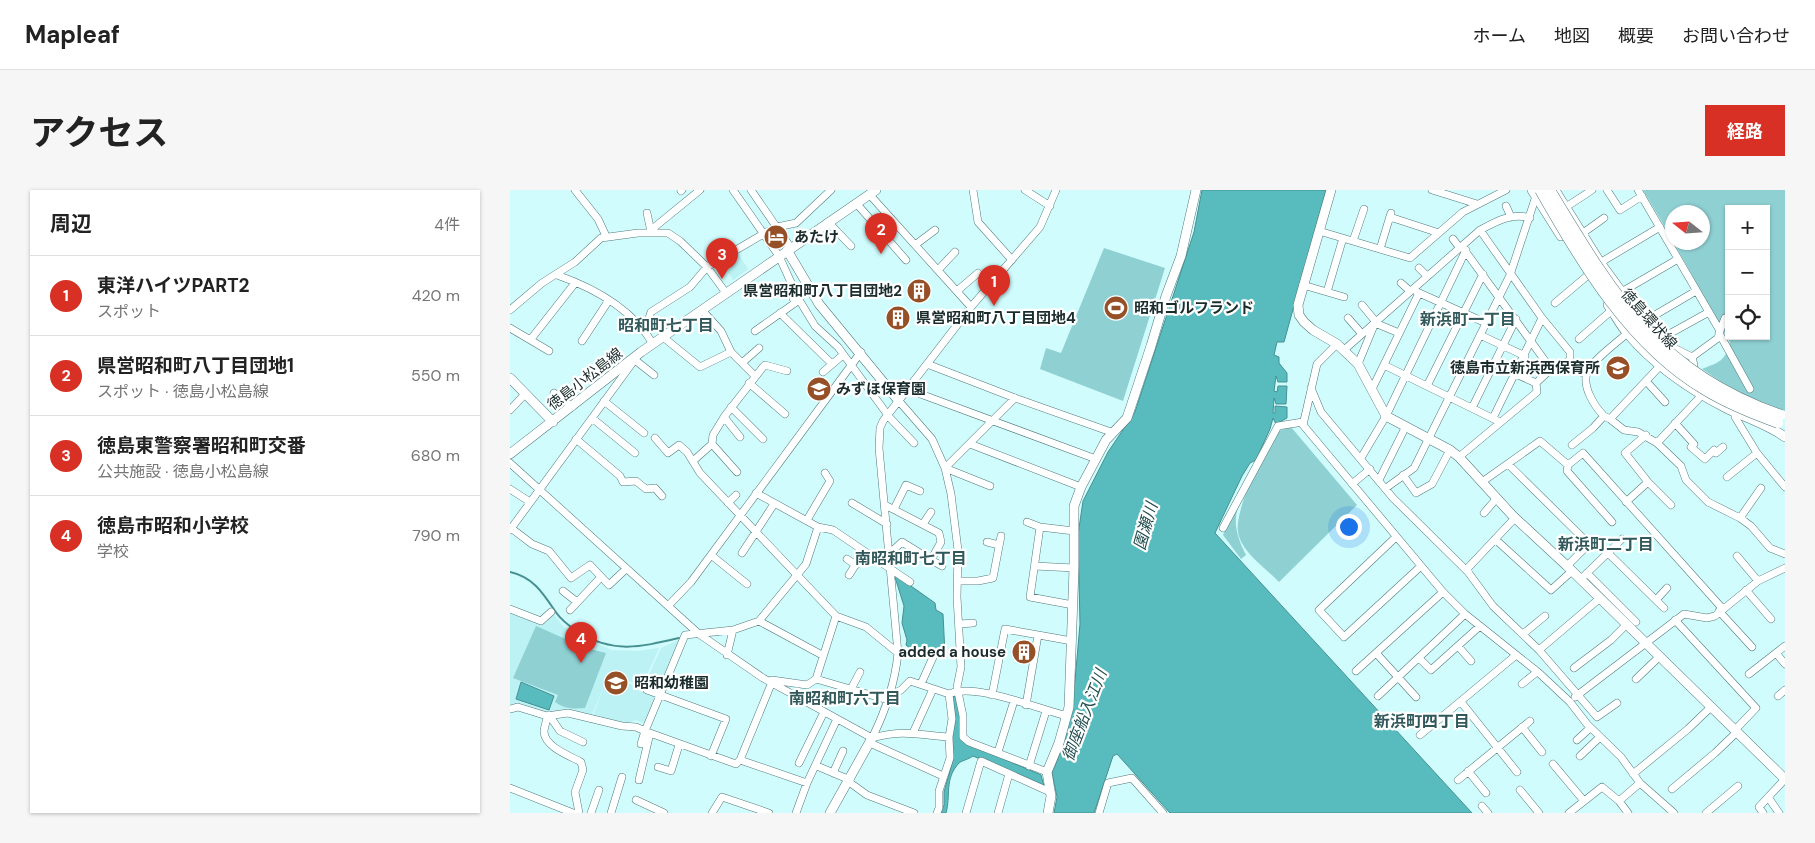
<!DOCTYPE html>
<html lang="ja">
<head>
<meta charset="utf-8">
<style>
	:root { --surface:#fff; --page:#f6f6f6; --text:#222; --muted:#767676; --line:#e0e0e0; --accent:#d93025 }
	body { margin:0; font-family:"DM Sans","Noto Sans JP",sans-serif; background:var(--page); color:var(--text) }
	.controls { position:absolute; right:15px; top:15px; display:grid; overflow:hidden; border-radius:0px; box-shadow:0 1px 4px #0004 }
	.controls button { width:45px; height:45px; display:grid; place-items:center; padding:0; border:0; border-bottom:1px solid var(--line); background:var(--surface); color:var(--text); font:25px sans-serif }
	.compass { position:absolute; left:1155px; top:15px; width:45px; height:45px; border-radius:50%; background:var(--surface); box-shadow:0 1px 4px #0004; rotate:287deg }
	.you { position:absolute; left:838px; top:336px; width:18px; height:18px; margin:-12px; border:4px solid #fff; border-radius:50%; background:#1a73e8; box-shadow:0 0 0 8px #1a73e833 }
	.badge { display:grid; place-items:center; width:32px; height:32px; border-radius:50%; background:var(--accent); color:#fff; font-size:16px; font-weight:700 }
	.pin { position:absolute; translate:-50% -41px; filter:drop-shadow(0 1px 2px #0008) }
	.pin::after { content:''; position:absolute; top:26px; width:18px; height:15px; background:inherit; clip-path:polygon(0 0,100% 0,50% 100%) }
	.list { margin:0; padding:0; list-style:none }
	h2 { display:flex; justify-content:space-between; align-items:center; height:65px; margin:0; padding:0 20px; font-size:21px }
	h2 small { font-size:16px; font-weight:400; color:var(--muted) }
	.list li { display:grid; grid-template-columns:32px 1fr auto; gap:15px; align-items:center; box-sizing:border-box; height:80px; padding:0 20px; border-top:1px solid var(--line) }
	.list b { display:block; font-size:19px; white-space:nowrap }
	.list p { margin:0; font-size:16px; white-space:nowrap; color:var(--muted) }
	.list em { font-size:16px; font-style:normal; color:var(--muted) }
	.icon { flex:none; width:28px; height:28px; fill:none; stroke:currentColor; stroke-width:2; stroke-linecap:round; stroke-linejoin:round }
	.map { position:relative; flex:none; width:1275px; height:623px; overflow:hidden; border-radius:0px }
	header { display:flex; align-items:center; gap:30px; box-sizing:border-box; height:70px; padding:0 25px; background:var(--surface); border-bottom:1px solid var(--line) }
	header strong { font-size:24px }
	nav { display:flex; gap:28px; margin-inline-start:auto; font-size:18px }
	.intro { display:flex; align-items:center; justify-content:space-between; box-sizing:border-box; height:120px; padding:0 30px }
	h1 { margin:0; font-size:35px }
	.button { padding:12px 22px; border-radius:0px; background:var(--accent); color:#fff; font-size:18px; font-weight:700 }
	main { display:flex; gap:30px; padding:0 30px }
	aside { flex:1; background:var(--surface); border-radius:0px; box-shadow:0 1px 4px #0004 }
	.map>svg:first-child { display:block }
	.built { fill:#bcf2f4 }
	.green { fill:#8fd0d3; fill-rule:evenodd }
	.water { fill:#58bbbe; stroke:#469092 }
	.lines { fill:none; stroke-linecap:round; stroke-linejoin:round }
	.stream { stroke:#469092; stroke-width:2 }
	.street-casing { stroke:#51797b; stroke-width:8 }
	.secondary-casing { stroke:#51797b; stroke-width:10 }
	.street { stroke:#fff; stroke-width:7 }
	.secondary { stroke:#fff; stroke-width:9 }
	.primary-bridge-casing { stroke:#51797b; stroke-width:11; stroke-linecap:butt }
	.primary-bridge { stroke:#fff; stroke-width:10 }
	.labels { text-anchor:middle; stroke-width:4.5; stroke-linejoin:round; paint-order:stroke }
	.poi-label { font-size:15px; font-weight:bold; fill:#1b2c2c; stroke:#fff; text-anchor:start }
	.street-label { font-size:15px; fill:#1b2c2c; stroke:#fff }
	.neighbourhood-label { font-size:16px; font-weight:bold; fill:#31585a; stroke:#fff }
	.water-label { font-size:16px; font-style:italic; fill:#224e50; stroke:#fff }
</style>
</head>
<body>
<header>
<strong>Mapleaf</strong>
<nav><a>ホーム</a><a>地図</a><a>概要</a><a>お問い合わせ</a></nav>
</header>
<div class="intro"><h1>アクセス</h1><a class="button">経路</a></div>
<main>
<aside>
<h2>周辺<small>4件</small></h2>
<ul class="list">
<li><span class="badge">1</span><div><b>東洋ハイツPART2</b><p>スポット</p></div><em>420 m</em></li>
<li><span class="badge">2</span><div><b>県営昭和町八丁目団地1</b><p>スポット · 徳島小松島線</p></div><em>550 m</em></li>
<li><span class="badge">3</span><div><b>徳島東警察署昭和町交番</b><p>公共施設 · 徳島小松島線</p></div><em>680 m</em></li>
<li><span class="badge">4</span><div><b>徳島市昭和小学校</b><p>学校</p></div><em>790 m</em></li>
</ul>
</aside>
<div class="map">
<svg width="1275" height="623" viewBox="0 0 1275 623">
	<rect width="100%" height="100%" fill="#d0fcfd"/>
	<!-- built -->
	<path class="built" d="M227,62L238,79L223,90L211,72Z
		M0,420L36,433L43,424L54,437L101,460L128,461L149,458L133,494L98,487L133,498L151,458L171,449L136,534L125,530L114,535L83,526L94,496L81,527L57,521L34,522L10,513L0,518Z"/>
	<!-- green -->
	<path class="green" d="M1133,0H1275V221L1225,201L1192,179C1209,172 1215,172 1220,152L1164,53L1192,52V22H1162V49ZM1219,19H1256V146H1219Z
		M594,58L655,78L613,211L530,179L536,158L551,163Z
		M781,237L847,315L769,392C756,378 731,362 728,342C724,322 754,257 767,243C770,240 777,238 781,237Z
		M730,314C721,331 728,349 736,365L731,369L713,345L727,316Z
		M26,436C50,446 71,458 96,463L75,518C63,519 55,519 45,512L48,505L3,488Z"/>
	<!-- water -->
	<path class="water" d="M692,0H816L774,152H767L764,165L769,167V173L777,183V192H768L766,186L764,201L767,202L768,196H777L776,214H766L764,208L763,223H765V216L777,217V228L766,234L763,228L760,239L746,270L740,273L732,286L705,343L962,623H660L607,564L603,566L584,623H544L547,607L542,583L555,551L565,491L570,434L568,345L573,311L598,262L625,222L684,42Z
		M384,384L425,413L426,420L433,424L435,464L413,459L407,464L396,455L397,450L392,433L394,416Z
		M11,492L44,506L39,520L6,509Z
		M446,505L450,520L452,551L531,585L534,596L463,566C459,569 451,571 449,573C434,589 441,606 436,623H431L434,615V602L443,570L441,547L442,507Z"/>
	<g class="lines">
		<!-- stream -->
		<path class="stream" d="M0,382C23,387 33,403 45,421C51,430 59,436 68,442C103,464 131,457 169,448"/>
		<defs>
			<path id="street" d="M65,0L88,29L96,46
				M223,0L269,66L288,108L305,136L328,157L380,228L404,253
				M241,0L281,58
				M463,0L468,32L502,70
				M515,0L540,16
				M922,0L967,14
				M1046,0L1091,72L1124,117
				M1097,0L1110,20L1132,6
				M1128,0L1210,141L1208,148L1182,167
				M171,1L172,0
				M359,4L461,117
				M346,13L396,70
				M996,16L1001,27
				M1053,19L1082,0
				M137,23L141,42
				M880,27L929,43
				M318,32L341,56
				M141,40L190,0
				M809,41L900,68L953,22L996,0
				M1073,43L1094,28
				M943,49L949,57
				M843,51L854,19
				M405,55L425,40
				M953,58L1041,179
				M870,59L881,23
				M1088,74L1150,37
				M909,78L917,86
				M428,80L445,62
				M47,85C84,98 123,120 143,154
				M891,93L900,101
				M793,95L834,107
				M447,101L468,83
				M817,102L833,48
				M907,102L976,133
				M1108,104L1168,69
				M1045,113L1077,86
				M852,115L866,132
				M0,120L32,93L65,72L91,48L128,43H158L170,51L197,77L216,103
				M192,120L211,141L221,162
				M270,123L322,174
				M838,128L852,144
				M1128,135L1186,101
				M0,138L39,161
				M135,140L141,122L180,97L197,77L255,43L267,37L286,33L321,0
				M245,141L285,113L281,103
				M1210,141L1215,128
				M1209,143L1240,199
				M970,145L1015,166
				M153,147L190,177L221,162L245,186
				M21,149L65,93
				M1069,149L1102,120
				M72,151L99,110
				M827,154L807,174L793,235L933,402L955,424L1029,483L1060,512L1077,534L1111,567L1130,593L1164,623
				M1146,154L1152,148L1199,122
				M1158,155L1182,167L1184,175L1179,182
				M834,160L970,40C985,32 1002,22 1020,28
				M125,170L144,185
				M1060,170L1070,182L1076,184
				M232,173L249,158
				M417,174L505,208L601,242
				M848,174L865,133L889,143
				M874,175L990,232
				M313,182L333,165
				M1006,184L1026,193
				M1136,191L1155,212
				M239,193L275,224
				M917,196L973,84
				M801,198L811,222L883,308L958,382L983,416L1029,460L1087,527L1107,513
				M397,199L586,269
				M862,199L909,103
				M44,203L62,217
				M388,210L422,249L435,278L441,304L448,360L447,407L451,477L447,497L453,526V547L459,552L537,582
				M94,211L134,243
				M221,217L253,249
				M962,218L1006,129
				M0,220L15,204
				M1225,223V227L1247,263L1275,297
				M1094,226C1085,217 1072,197 1077,183C1081,171 1110,150 1120,141
				M214,227L230,247
				M82,228L125,263
				M983,228L1032,128
				M1100,229L1114,240L1128,242L1147,253L1171,276L1176,290L1198,312L1230,328L1241,336L1260,358L1275,364
				M1165,233L1184,254L1181,257L1195,269L1204,260L1206,263L1213,257
				M1136,245L1115,263L1138,292L1161,315
				M145,248L158,263L169,255L177,262L190,283L326,426
				M66,249L110,286L113,292L126,291L136,299L145,298L152,306
				M1147,253L1192,205
				M202,254L227,282
				M460,254L571,297
				M1062,255L1083,238L1094,226L1100,229L1150,176
				M949,267L1027,202L1026,193L1041,179H1047L1060,170V162L1032,128L970,40
				M851,268L876,226L956,60
				M183,271L202,254L203,245L214,227L253,177L255,175L277,181
				M0,273L189,444L253,488L362,548C393,539 408,545 439,547
				M998,274L1079,354L1057,376
				M1058,275L1073,263L1212,418
				M893,285L906,303L922,294L940,260
				M1217,287L1247,263
				M869,290L896,236
				M972,292L1030,251L1058,275L1057,281L1102,332
				M842,294L860,279
				M480,296L435,278L505,208
				M876,298L904,278L1000,85L1026,6
				M0,299L20,312
				M246,303L308,337L323,340L400,392
				M1116,312L1138,292
				M218,313L226,305
				M342,313L377,334
				M375,315L429,343L431,352L421,370L392,352L380,363
				M384,319L396,295L410,301
				M974,323L987,308
				M1230,328L1251,298
				M297,330L320,291L315,283
				M517,332L530,337
				M413,334L421,322
				M1,338L22,354L39,361L61,388L80,375L99,395L116,379
				M713,338L768,236L793,232
				M0,340L126,168
				M886,347L809,420L834,447L911,376
				M985,349L1041,400L1062,381
				M477,352L489,355
				M232,363L264,314
				M1098,363L1154,418
				M201,365L237,394
				M1227,366L1248,391
				M337,369L346,375
				M421,370L432,376
				M525,376L564,378
				M956,380L1005,328
				M1077,383L1126,432
				M339,385L353,363L359,367
				M1074,386L1112,349
				M447,391H468L483,388L491,346
				M1236,400L1261,429
				M53,401L67,412
				M1146,410L1157,398
				M563,415L520,407L530,337L564,341
				M158,416L181,392L351,162
				M0,419L31,431L41,422
				M60,420L91,387
				M1209,421L1242,457
				M1165,430L1246,518L1225,540
				M249,431L312,465
				M450,434L463,433
				M1013,444L1035,426
				M948,456L961,471
				M1029,460L1089,409
				M866,463L906,507
				M1266,463L1275,474
				M217,465L223,440
				M909,468L921,480L970,436
				M1064,478L1101,450L1116,435
				M846,481L933,402
				M1239,484L1275,456
				M306,489L326,426L356,437L388,463
				M1126,489L1149,467
				M262,490L297,495L306,489L378,510
				M411,494L424,465
				M1012,494L1027,482
				M137,500L216,529L201,566
				M340,501L350,482
				M381,505L391,500L400,491L439,504C464,492 528,519 557,526
				M482,505L495,439L562,451
				M868,506L955,424
				M1268,506L1275,500
				M1065,507L1174,424L1197,428L1205,426L1248,391L1275,378
				M951,512L1007,582
				M516,515L528,445
				M0,519L8,517L37,526L58,523L112,536L126,537L135,541L131,554
				M39,525L50,541L73,552
				M37,526C37,531 34,537 34,542C35,557 60,566 71,572L73,580L65,602L69,623
				M1012,537L1032,562
				M140,543L226,574L230,570L297,593L327,529
				M403,543L423,499
				M910,545L1005,466
				M362,548C376,520 385,493 388,463L369,258L370,238L373,231L461,117L530,37L546,0
				M1067,550L1080,538
				M360,553L433,586
				M488,562L504,511
				M1070,566L1090,547
				M230,570L262,492
				M289,573L314,522
				M1043,574L1074,611
				M307,576L340,590
				M519,576L536,521
				M148,577L161,581L169,555
				M958,581L976,603
				M323,583L333,561
				M1123,584L1178,539L1201,517
				M129,590L140,543L135,541L175,445L223,440L249,431L296,374L308,337
				M948,590L1020,531
				M339,592L357,605L404,623
				M0,598L63,623
				M1162,599L1205,563L1227,542
				M1010,600L1029,623
				M1258,607L1269,623
				M126,610L154,623
				M1109,611L1130,593
				M972,616L978,623
				M81,623L89,600
				M101,623L112,587
				M202,623L212,607L259,623
				M286,623L297,593
				M427,623L429,618V601L440,568L439,547L442,529L439,504
				M456,623L471,571L540,602
				M488,623L499,584
				M589,623L598,593L622,588L653,623
				M1059,623L1092,597L1109,611L1118,623
				M1196,623L1228,596
				M1253,623L1249,617L1275,589"/>
			<path id="secondary" d="M821,0L788,115L789,125L794,132L803,140L827,154L848,174L876,226L940,260L949,267L1003,326L1057,376L1275,589
				M1022,0L1051,46
				M277,60L309,114L388,210
				M1098,115C1105,124 1110,135 1118,144C1145,176 1179,199 1216,218C1236,228 1257,234 1275,247
				M0,188L43,232
				M0,264L131,162L366,0
				M320,623L362,548
				M538,623L541,606L537,582L549,553L559,517L564,378V316L571,297L596,250L617,228L641,156L656,106L671,66L686,0"/>
		</defs>
		<!-- street casing -->
		<use href="#street" class="street-casing"/>
		<!-- secondary casing -->
		<use href="#secondary" class="secondary-casing"/>
		<!-- street -->
		<use href="#street" class="street"/>
		<!-- secondary -->
		<use href="#secondary" class="secondary"/>
		<defs>
			<path id="primary-bridge" d="M1030,0C1071,73 1121,157 1195,200C1218,214 1243,224 1268,233
				M1040,0C1104,106 1148,182 1271,225"/>
		</defs>
		<!-- primary-bridge casing -->
		<use href="#primary-bridge" class="primary-bridge-casing"/>
		<!-- primary-bridge -->
		<use href="#primary-bridge" class="primary-bridge"/>
	</g>
	<!-- icons -->
	<defs>
		<symbol id="hotel-disc" viewBox="-11 -11 22 22"><circle r="9.5" fill="#965027" stroke="#fff"/><path d="M-6-4.5h1.5V1H6V5H4.5V3h-9V5H-6ZM-4 0a1.8 1.8 0 1 1 3.6 0ZM.5 0V-2.5h3Q6-2.5 6 0Z" fill="#fff"/></symbol>
		<symbol id="building-disc" viewBox="-11 -11 22 22"><circle r="9.5" fill="#965027" stroke="#fff"/><path d="M-4-6H4V6H1V3H-1V6H-4ZM-2.5-4.3h1.7v1.8h-1.7ZM.8-4.3h1.7v1.8H.8ZM-2.5-1h1.7V.8h-1.7ZM.8-1h1.7V.8H.8Z" fill="#fff"/></symbol>
		<symbol id="stadium-disc" viewBox="-11 -11 22 22"><circle r="9.5" fill="#965027" stroke="#fff"/><path d="M0-5a6.5 5 0 1 0 0 10a6.5 5 0 1 0 0-10ZM-3.5-1.8h7v3.6h-7Z" fill="#fff"/></symbol>
		<symbol id="school-disc" viewBox="-11 -11 22 22"><circle r="9.5" fill="#965027" stroke="#fff"/><path d="M0-5L7-2L0 1L-7-2ZM-4 1L0 2.5L4 1V4Q0 6-4 4Z" fill="#fff"/></symbol>
	</defs>
	<g fill-rule="evenodd">
		<use href="#hotel-disc" x="252" y="33" width="28" height="28"/>
		<use href="#building-disc" x="395" y="87" width="28" height="28"/>
		<use href="#stadium-disc" x="592" y="104" width="28" height="28"/>
		<use href="#building-disc" x="374" y="114" width="28" height="28"/>
		<use href="#school-disc" x="1094" y="164" width="28" height="28"/>
		<use href="#school-disc" x="295" y="185" width="28" height="28"/>
		<use href="#building-disc" x="500" y="448" width="28" height="28"/>
		<use href="#school-disc" x="92" y="479" width="28" height="28"/>
	</g>
	<g class="labels">
		<!-- poi labels -->
		<g class="poi-label">
			<text x="284" y="52">あたけ</text>
			<text x="392" y="106" text-anchor="end">県営昭和町八丁目団地2</text>
			<text x="624" y="123">昭和ゴルフランド</text>
			<text x="406" y="133">県営昭和町八丁目団地4</text>
			<text x="1090" y="183" text-anchor="end">徳島市立新浜西保育所</text>
			<text x="326" y="204">みずほ保育園</text>
			<text x="496" y="467" text-anchor="end">added a house</text>
			<text x="124" y="498">昭和幼稚園</text>
		</g>
		<!-- street labels -->
		<g class="street-label">
			<text transform="translate(1139 129) rotate(48)" y="5">徳島環状線</text>
			<text transform="translate(75 189) rotate(-38)" y="5">徳島小松島線</text>
		</g>
		<!-- neighbourhood labels -->
		<g class="neighbourhood-label">
			<text x="958" y="135">新浜町一丁目</text>
			<text x="156" y="141">昭和町七丁目</text>
			<text x="1096" y="360">新浜町二丁目</text>
			<text x="401" y="374">南昭和町七丁目</text>
			<text x="335" y="514">南昭和町六丁目</text>
			<text x="912" y="537">新浜町四丁目</text>
		</g>
		<!-- water labels -->
		<g class="water-label">
			<text transform="translate(635 336) rotate(-74)" y="6">園瀬川</text>
			<text transform="translate(574 525) rotate(-69)" y="6">御座船入江川</text>
		</g>
	</g>
</svg>
<div class="controls">
<button>+</button>
<button>−</button>
<button><svg class="icon" aria-label="locate" viewBox="0 0 24 24"><circle cx="12" cy="12" r="6"/><path d="M12 2v4M12 18v4M2 12h4M18 12h4"/></svg></button>
</div>
<svg class="compass" viewBox="-18 -18 36 36"><path d="M0-13l5 13h-10z" fill="#e53935"/><path d="M0 13l5-13h-10z" fill="#767676"/></svg>
<div class="you"></div>
<div class="pin badge" style="left:484px;top:116px">1</div>
<div class="pin badge" style="left:371px;top:64px">2</div>
<div class="pin badge" style="left:212px;top:89px">3</div>
<div class="pin badge" style="left:71px;top:473px">4</div>
</div>
</main>
</body>
</html>
